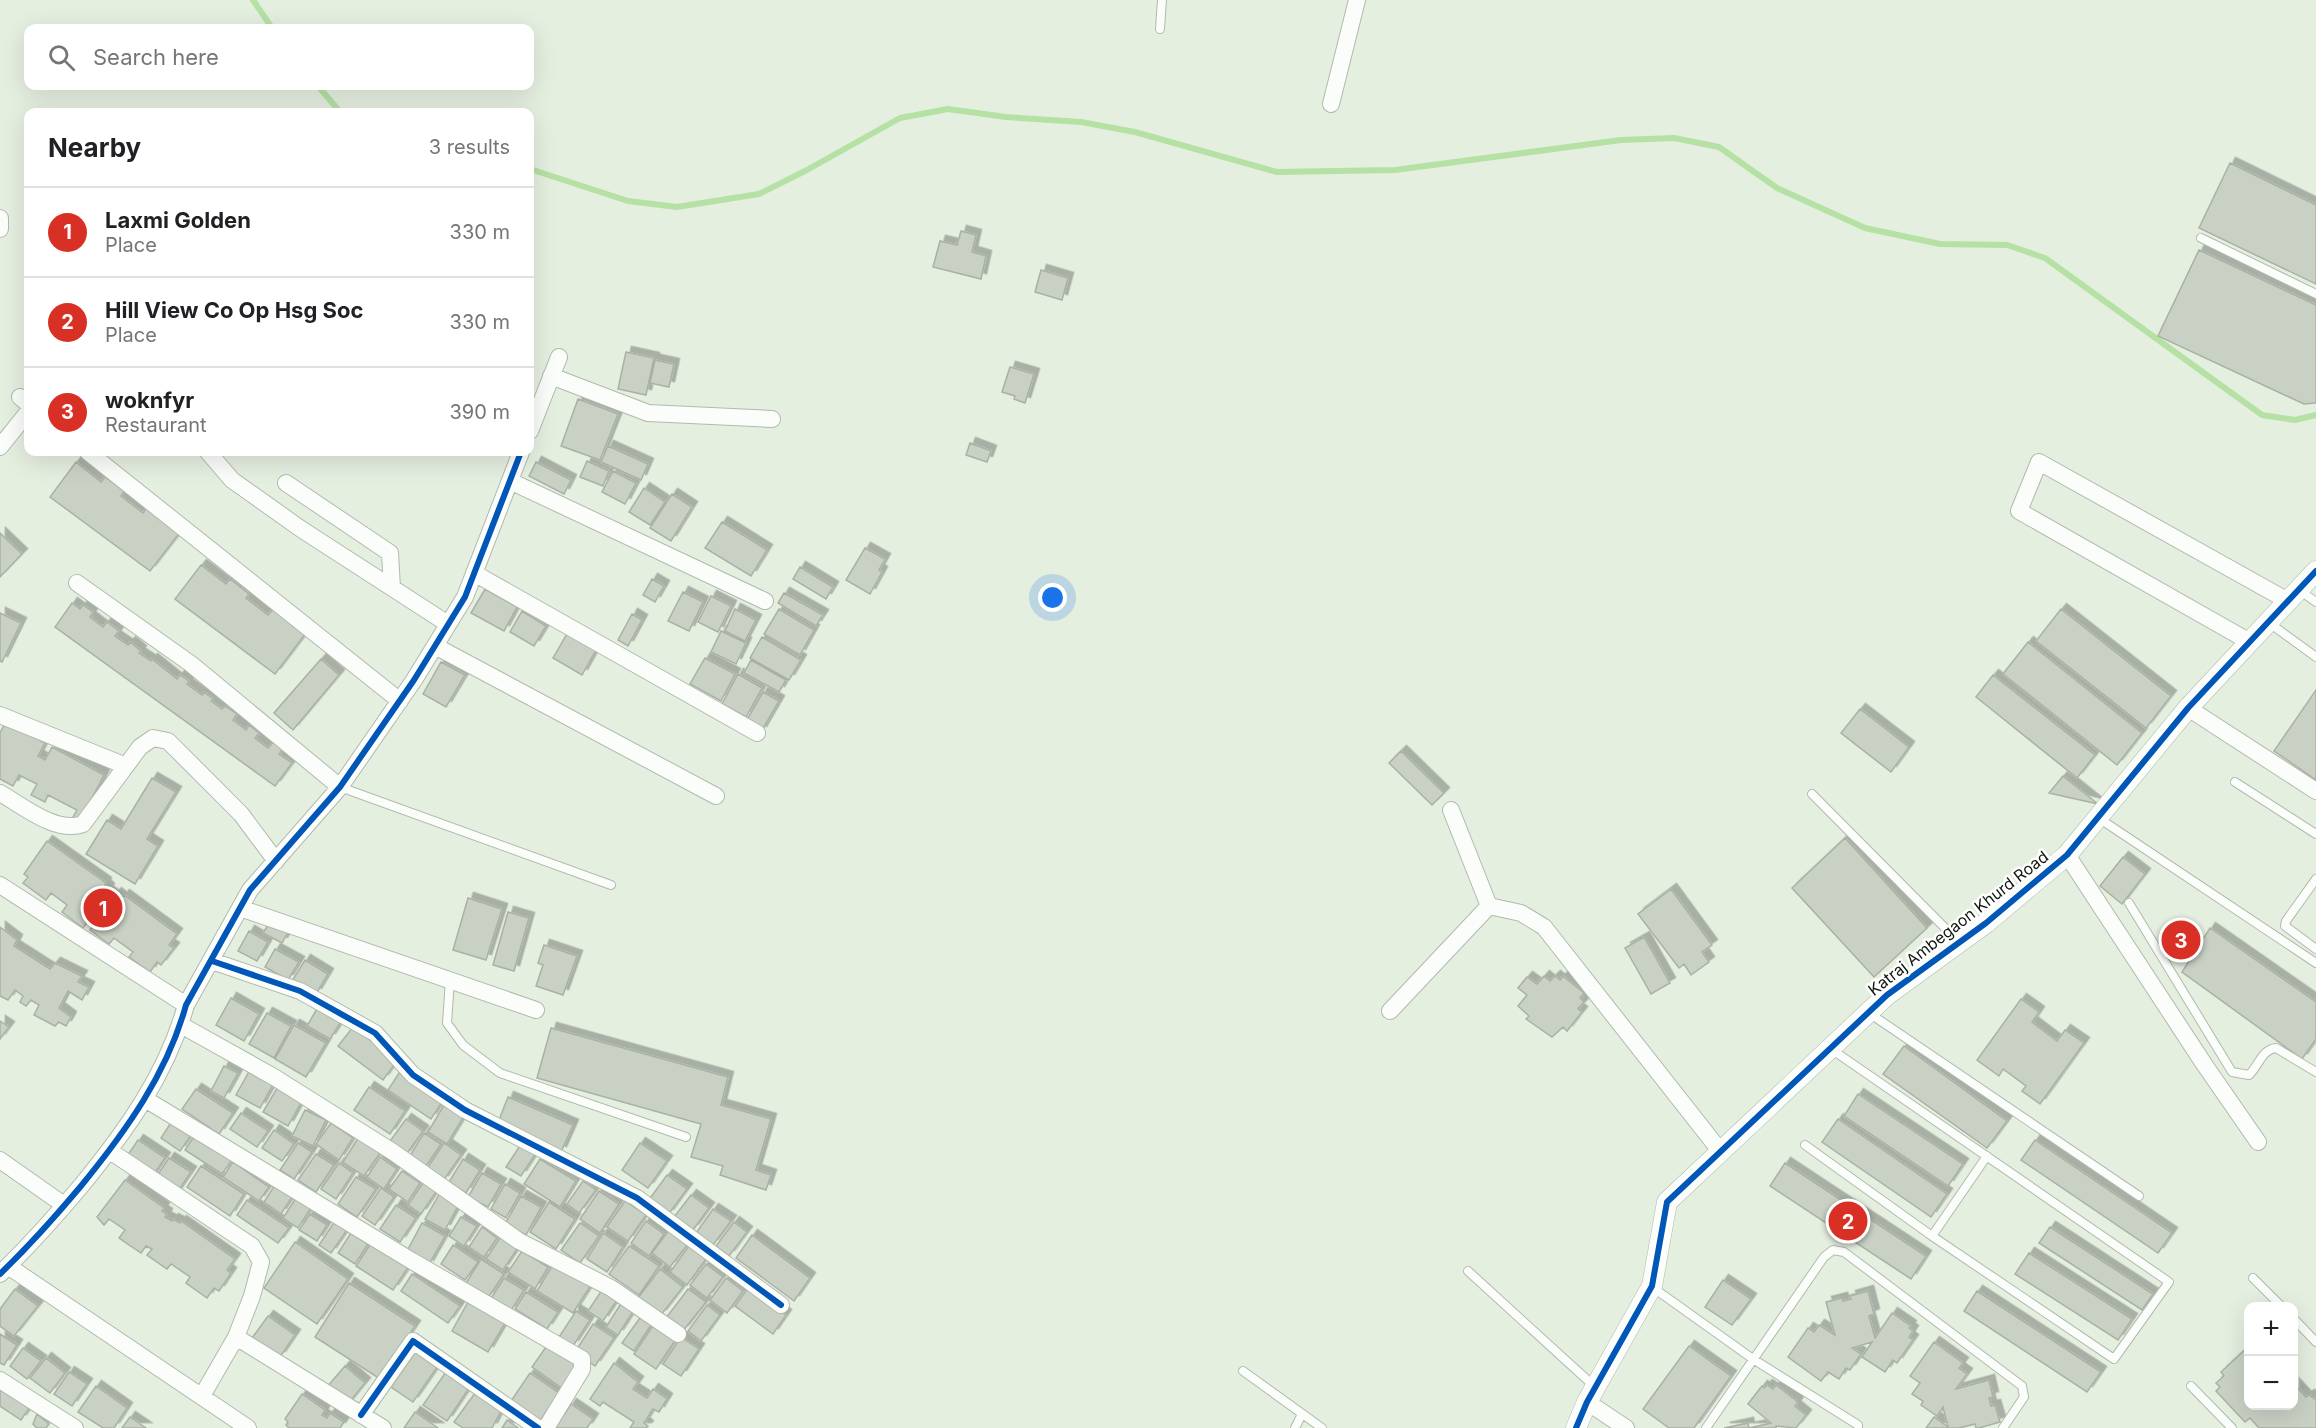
<!DOCTYPE html>
<html lang="en">
<head>
<meta charset="utf-8">
<style>
	:root { --surface:#fff; --page:#f2f2f2; --text:#202124; --muted:#757577; --line:#e0e0e0; --accent:#d93025 }
	body { margin:0; font-family:Inter,sans-serif; background:var(--page); color:var(--text) }
	.controls { position:absolute; right:18px; bottom:18px; display:grid; overflow:hidden; border-radius:12px; box-shadow:0 6px 24px #0002 }
	.controls button { width:54px; height:54px; display:grid; place-items:center; padding:0; border:0; border-bottom:2px solid var(--line); background:var(--surface); color:var(--text); font:30px sans-serif }
	.you { position:absolute; left:1053px; top:598px; width:21px; height:21px; margin:-15px; border:4px solid #fff; border-radius:50%; background:#1a73e8; box-shadow:0 0 0 9px #1a73e833 }
	.badge { display:grid; place-items:center; width:39px; height:39px; border-radius:50%; background:var(--accent); color:#fff; font-size:20px; font-weight:700 }
	.pin { position:absolute; translate:-50% -50%; border:3px solid #fff; box-shadow:0 2px 6px #0006 }
	.list { margin:0; padding:0; list-style:none }
	h2 { display:flex; justify-content:space-between; align-items:center; height:78px; margin:0; padding:0 24px; font-size:26px }
	h2 small { font-size:20px; font-weight:400; color:var(--muted) }
	.list li { display:grid; grid-template-columns:39px 1fr auto; gap:18px; align-items:center; box-sizing:border-box; height:90px; padding:0 24px; border-top:2px solid var(--line) }
	.list b { display:block; font-size:22px; white-space:nowrap }
	.list p { margin:0; font-size:20px; white-space:nowrap; color:var(--muted) }
	.list em { font-size:20px; font-style:normal; color:var(--muted) }
	.icon { flex:none; width:33px; height:33px; fill:none; stroke:currentColor; stroke-width:2; stroke-linecap:round; stroke-linejoin:round }
	.map { position:relative; flex:none; width:2316px; height:1428px; overflow:hidden }
	.search { position:absolute; background:var(--surface); box-shadow:0 6px 24px #0002; left:24px; top:24px; width:510px; height:66px; display:flex; align-items:center; gap:15px; box-sizing:border-box; padding:0 21px; border-radius:12px; color:var(--muted); font-size:22px }
	.panel { position:absolute; background:var(--surface); box-shadow:0 6px 24px #0002; left:24px; top:108px; width:510px; height:348px; border-radius:12px }
	.map>svg:first-child { display:block }
	.lines { fill:none; stroke-linecap:round; stroke-linejoin:round }
	.stream { stroke:#b5e1a4; stroke-width:6 }
	.building { fill:#c9d1c5; stroke:#a9b1a5; stroke-width:1.5; filter:url(#shadow) }
	.service-casing { stroke:#b1b9ad; stroke-width:10 }
	.minor-casing { stroke:#b1b9ad; stroke-width:18 }
	.tertiary-casing { stroke:#b1b9ad; stroke-width:21 }
	.service { stroke:#fbfdfa; stroke-width:8 }
	.minor { stroke:#fbfdfa; stroke-width:16 }
	.tertiary { stroke:#fbfdfa; stroke-width:20 }
	.cycleway-casing { stroke:#fff; stroke-width:10 }
	.cycleway { stroke:#0057b8; stroke-width:6 }
	.labels { text-anchor:middle; stroke-width:5; stroke-linejoin:round; paint-order:stroke }
	.street-label { font-size:16px; fill:#10170e; stroke:#fff }
</style>
</head>
<body>
<div class="map">
<svg width="2316" height="1428" viewBox="0 0 2316 1428">
	<defs>
		<filter id="shadow"><feDropShadow dx="5.5" dy="-5.5" stdDeviation="0" flood-color="#0004"/></filter>
	</defs>
	<rect width="100%" height="100%" fill="#e5efe0"/>
	<g class="lines">
		<!-- stream -->
		<path class="stream" d="M253,0L272,28
			M318,86L340,112
			M530,169L628,201L677,207L759,194L805,171L900,118L948,109L1006,117L1081,122L1135,132L1277,172L1395,170L1621,140L1674,138L1719,147L1777,188L1865,228L1940,244L2007,245L2045,258L2262,415L2295,420L2316,415"/>
	</g>
	<!-- building -->
	<path class="building" d="M2230,163L2316,205V284L2199,228Z
		M961,231L976,235L972,252L986,256L981,279L933,267L940,241L957,245Z
		M2199,250L2316,305V403L2304,404L2158,336Z
		M1041,270L1068,278L1062,300L1035,292Z
		M626,352L654,358L646,395L618,389Z
		M655,360L674,364L669,387L650,383Z
		M1010,367L1034,374L1025,403L1014,399L1015,396L1002,392Z
		M578,399L618,414L600,460L561,446Z
		M970,443L991,451L987,462L966,455Z
		M608,446L648,464L641,480L601,462Z
		M587,461L609,471L603,486L580,477Z
		M76,462L101,482L105,477L124,491L121,496L143,513L148,506L181,531L150,571L50,497Z
		M536,462L571,480L564,494L529,476Z
		M613,471L636,483L625,504L602,492Z
		M644,488L665,502L650,525L629,512Z
		M672,494L692,507L671,541L650,528Z
		M722,522L767,550L751,576L705,548Z
		M0,533L22,554L0,577Z
		M865,548L885,559L879,570L882,572L870,594L846,580Z
		M201,565L226,584L230,579L249,594L246,598L268,615L273,609L306,633L275,674L175,599Z
		M800,567L833,587L826,599L793,579Z
		M652,579L664,586L655,602L643,595Z
		M485,589L517,607L504,631L471,613Z
		M683,592L703,602L689,631L668,621Z
		M784,593L823,615L816,626L778,603Z
		M711,596L731,606L718,632L698,622Z
		M72,603L80,609L83,605L93,612L90,617L103,627L107,622L119,631L115,636L128,645L130,642L141,651L139,653L151,661L152,659L177,679L180,675L189,681L187,684L202,695L204,692L213,699L211,701L222,709L225,706L237,714L233,720L246,730L249,725L259,733L255,738L268,748L273,742L283,749L279,754L292,763L275,786L55,627Z
		M735,609L756,620L745,641L725,631Z
		M779,609L814,630L800,655L764,634Z
		M2061,609L2171,696L2146,728L2036,641Z
		M522,611L546,626L534,646L510,632Z
		M0,613L21,623L2,662L0,661Z
		M632,614L642,620L628,646L618,640Z
		M721,631L746,643L736,664L711,652Z
		M568,632L597,648L582,675L553,658Z
		M762,637L801,660L789,680L750,658Z
		M2028,642L2142,733L2117,765L2003,674Z
		M705,658L735,674L721,701L690,684Z
		M321,659L339,675L293,730L274,713Z
		M751,660L786,680L779,692L744,673Z
		M441,662L465,675L446,707L423,694Z
		M738,674L762,688L746,717L722,704Z
		M1993,675L2095,755L2077,778L1976,697Z
		M2316,690V780L2274,751Z
		M763,692L779,701L761,732L745,723Z
		M1860,709L1909,747L1891,772L1841,733Z
		M6,722L45,743L38,756L45,760L52,747L104,775L80,821L73,817L77,810L48,795L45,802L31,795L37,784L19,775L13,786L0,779V733Z
		M1401,751L1444,793L1432,805L1389,763Z
		M2063,776L2098,804L2049,793Z
		M152,778L176,792L147,839L158,846L135,884L86,854L107,820L121,829Z
		M1845,838L1927,928L1874,977L1792,888Z
		M47,841L106,883L105,885L109,889L107,891L114,896L116,893L122,898L124,895L177,934L169,945L174,948L161,965L157,962L150,972L129,957L133,952L114,938L109,944L90,930L94,924L89,920L83,928L62,912L67,905L51,893L46,900L23,883L28,877L24,874Z
		M2123,857L2145,874L2122,904L2100,886Z
		M1671,889L1712,945L1702,952L1709,962L1691,975L1684,964L1679,968L1638,914Z
		M468,898L502,909L486,960L453,950Z
		M508,912L529,918L514,971L493,965Z
		M270,922L288,932L282,943L263,933Z
		M0,927L17,940L14,946L50,969L55,963L82,976L78,982L89,987L82,1000L68,991L59,1008L71,1017L66,1026L59,1022L55,1026L34,1015L39,1005L31,1000L26,1006L20,1002L23,996L15,990L8,1000L0,996Z
		M2210,928L2316,1002V1039L2302,1059L2182,972Z
		M249,931L268,942L257,961L238,951Z
		M1644,937L1670,983L1651,994L1625,948Z
		M544,945L577,956L563,995L536,986L543,965L538,963Z
		M275,949L299,962L288,980L265,967Z
		M305,960L328,974L316,994L292,981Z
		M1544,976L1550,981L1555,976L1560,980L1563,976L1584,993L1580,998L1584,1002L1578,1009L1582,1012L1567,1031L1563,1027L1552,1037L1526,1019L1529,1016L1518,1006L1527,995L1518,988L1527,977L1537,984Z
		M231,998L259,1014L244,1041L216,1025Z
		M2021,999L2039,1012L2032,1022L2057,1041L2065,1030L2084,1043L2040,1104L2022,1091L2026,1086L2003,1069L1999,1076L1977,1060Z
		M318,1007L342,1020L330,1039L307,1026Z
		M267,1013L291,1026L274,1058L249,1044Z
		M0,1021L9,1027L0,1039Z
		M294,1025L326,1043L306,1077L275,1059Z
		M353,1027L397,1061L383,1080L338,1046Z
		M551,1028L728,1077L721,1105L771,1119L756,1170L771,1175L766,1190L720,1175L723,1166L691,1157L701,1124L537,1078Z
		M1904,1046L2007,1121L1987,1148L1883,1074Z
		M224,1066L238,1073L224,1098L211,1091Z
		M251,1068L275,1081L260,1108L236,1095Z
		M401,1070L444,1099L431,1119L388,1090Z
		M279,1085L303,1099L288,1126L263,1112Z
		M369,1087L405,1111L390,1134L354,1110Z
		M196,1089L233,1113L219,1134L182,1109Z
		M1858,1094L1963,1164L1948,1186L1844,1116Z
		M508,1097L573,1125L561,1152L497,1125Z
		M444,1105L464,1116L447,1144L428,1132Z
		M305,1110L326,1120L313,1146L292,1136Z
		M241,1113L268,1131L257,1147L230,1129Z
		M406,1119L423,1131L405,1156L388,1144Z
		M1838,1119L1947,1194L1931,1217L1822,1142Z
		M172,1121L192,1134L180,1151L161,1138Z
		M331,1123L353,1138L339,1160L316,1144Z
		M274,1130L294,1144L282,1161L262,1148Z
		M424,1133L441,1144L424,1169L408,1159Z
		M195,1135L232,1160L222,1174L185,1150Z
		M358,1138L380,1153L364,1176L343,1162Z
		M138,1140L165,1158L152,1177L125,1159Z
		M2035,1140L2172,1233L2158,1253L2021,1160Z
		M298,1143L312,1152L294,1179L280,1170Z
		M444,1143L461,1155L443,1181L426,1170Z
		M640,1143L667,1161L648,1188L622,1170Z
		M521,1144L536,1153L521,1176L506,1167Z
		M316,1154L334,1165L316,1192L298,1180Z
		M380,1157L397,1169L384,1189L367,1177Z
		M169,1158L191,1172L176,1194L154,1180Z
		M463,1159L480,1170L466,1193L449,1182Z
		M540,1159L576,1181L560,1207L524,1184Z
		M233,1162L269,1187L259,1201L223,1177Z
		M339,1163L353,1173L336,1199L321,1189Z
		M1785,1163L1926,1256L1911,1279L1770,1186Z
		M201,1166L244,1194L230,1216L187,1187Z
		M402,1171L420,1183L408,1202L389,1189Z
		M482,1173L501,1184L488,1207L468,1197Z
		M667,1175L687,1189L668,1215L648,1201Z
		M356,1177L376,1189L357,1217L338,1204Z
		M125,1180L164,1208L162,1211L167,1214L165,1217L172,1221L173,1219L180,1223L181,1221L235,1259L227,1270L231,1273L219,1291L214,1288L207,1298L186,1283L190,1277L171,1264L167,1269L147,1255L152,1249L146,1246L141,1253L119,1238L125,1230L109,1219L104,1225L97,1217Z
		M583,1181L596,1190L579,1213L567,1204Z
		M276,1183L294,1194L281,1214L264,1202Z
		M423,1183L436,1192L421,1214L408,1205Z
		M505,1184L520,1193L506,1218L491,1209Z
		M381,1188L394,1197L375,1225L362,1216Z
		M599,1191L619,1204L600,1233L580,1219Z
		M440,1193L459,1204L445,1230L425,1219Z
		M298,1195L313,1205L298,1228L283,1218Z
		M691,1195L709,1208L693,1230L674,1217Z
		M521,1196L541,1207L526,1235L505,1224Z
		M247,1200L289,1228L278,1243L237,1215Z
		M625,1201L646,1215L628,1241L607,1227Z
		M549,1202L575,1219L556,1249L530,1232Z
		M396,1205L416,1218L400,1242L380,1229Z
		M713,1209L731,1221L713,1245L696,1233Z
		M310,1214L327,1225L317,1241L299,1230Z
		M461,1217L477,1226L464,1246L449,1236Z
		M335,1221L347,1230L331,1253L319,1245Z
		M646,1221L664,1234L649,1256L631,1243Z
		M734,1222L747,1232L729,1256L716,1246Z
		M422,1223L445,1236L428,1266L406,1253Z
		M580,1223L599,1236L580,1263L561,1250Z
		M482,1227L497,1238L484,1257L469,1247Z
		M2050,1227L2153,1294L2142,1310L2039,1243Z
		M669,1230L688,1244L670,1267L652,1253Z
		M351,1233L368,1244L355,1264L338,1253Z
		M603,1233L623,1247L607,1272L587,1259Z
		M502,1235L519,1246L503,1270L486,1259Z
		M752,1235L810,1278L794,1301L736,1258Z
		M374,1239L411,1263L393,1290L356,1266Z
		M295,1242L348,1279L317,1324L264,1288Z
		M453,1245L478,1262L465,1280L441,1264Z
		M629,1246L659,1266L639,1295L609,1274Z
		M689,1246L706,1259L687,1285L670,1272Z
		M522,1251L548,1267L535,1289L508,1272Z
		M2029,1253L2132,1319L2118,1340L2015,1274Z
		M481,1259L504,1274L488,1298L466,1283Z
		M554,1263L591,1285L573,1313L537,1291Z
		M706,1264L723,1277L707,1298L690,1285Z
		M660,1269L683,1287L661,1315L638,1298Z
		M412,1274L460,1306L448,1323L401,1291Z
		M504,1278L524,1290L510,1312L490,1300Z
		M726,1278L743,1291L727,1313L710,1300Z
		M1723,1280L1751,1299L1732,1325L1705,1307Z
		M349,1283L415,1326L380,1379L315,1337Z
		M604,1287L619,1297L603,1321L588,1311Z
		M748,1288L786,1315L773,1334L735,1306Z
		M15,1289L38,1306L14,1336L0,1326V1309Z
		M688,1289L706,1302L683,1331L666,1318Z
		M1868,1291L1874,1314L1869,1316L1875,1338L1892,1313L1911,1326L1909,1328L1913,1331L1909,1337L1913,1340L1897,1363L1893,1360L1885,1372L1862,1357L1872,1342L1852,1348L1861,1354L1850,1370L1846,1368L1839,1379L1828,1372L1821,1381L1788,1357L1808,1328L1814,1332L1819,1325L1835,1335L1826,1302L1842,1298L1843,1301L1851,1299L1850,1296Z
		M1977,1291L2101,1372L2087,1392L1964,1311Z
		M526,1292L558,1312L547,1329L515,1309Z
		M468,1302L505,1323L488,1352L452,1331Z
		M622,1302L634,1310L618,1335L606,1327Z
		M707,1305L720,1315L701,1341L688,1331Z
		M576,1311L590,1320L573,1346L559,1337Z
		M642,1315L653,1322L634,1351L622,1343Z
		M268,1316L295,1335L280,1357L252,1338Z
		M656,1321L678,1336L656,1369L634,1354Z
		M593,1324L614,1338L595,1366L575,1352Z
		M0,1334L17,1345L4,1365L0,1363Z
		M681,1337L699,1349L681,1376L663,1364Z
		M1934,1342L1963,1363L1959,1368L1967,1374L1956,1389L1989,1380L1993,1397L1989,1398L1991,1406L1995,1405L2000,1422L1979,1428H1976L1975,1424L1959,1428H1926L1934,1417L1948,1427L1943,1407L1937,1416L1921,1405L1923,1401L1912,1394L1920,1383L1910,1376Z
		M548,1344L579,1366L563,1389L532,1367Z
		M1689,1346L1731,1376L1694,1428H1669L1643,1409Z
		M23,1348L41,1361L27,1379L10,1366Z
		M2247,1348L2248,1406H2294V1384L2306,1397L2309,1395L2316,1400V1428H2259L2250,1418L2245,1422L2216,1391L2220,1387L2216,1383L2224,1376L2221,1372Z
		M416,1351L438,1366L413,1402L391,1387Z
		M46,1358L65,1373L50,1393L30,1378Z
		M614,1363L638,1382L633,1389L647,1398L653,1389L667,1399L659,1412L653,1409L644,1423L648,1426L646,1428H630L634,1422L603,1402L600,1406L590,1399Z
		M345,1366L365,1383L348,1404L327,1387Z
		M448,1369L471,1385L447,1421L423,1405Z
		M69,1372L87,1384L72,1406L54,1394Z
		M530,1373L559,1393L540,1421L511,1401Z
		M0,1382L32,1404L21,1420L0,1406Z
		M1767,1385L1773,1389L1776,1385L1798,1402L1795,1406L1806,1415L1796,1428L1776,1426V1428H1724L1748,1423L1749,1428L1771,1423L1748,1404L1762,1386L1764,1388Z
		M96,1386L127,1408L114,1428H103L78,1412Z
		M475,1393L501,1411L492,1428H463L454,1422Z
		M302,1394L325,1410L322,1415L327,1418L330,1413L344,1422L340,1428H289L286,1425L288,1422L285,1419Z
		M571,1404L593,1419L587,1428H555Z
		M415,1412L438,1428H404Z
		M37,1414L49,1424L46,1428H37L33,1424Z
		M130,1417L146,1428H122Z
		M507,1420L518,1428H502Z"/>
	<g class="lines">
		<defs>
			<path id="service" d="M1160,29L1162,0
				M2201,238L2316,294
				M2299,590L2316,602
				M2268,622L2316,657
				M2235,782L2316,834
				M340,787L611,885
				M1812,794L1959,942
				M2097,817L2316,963
				M2316,879L2286,921L2285,926L2316,949
				M2129,903L2232,1072L2249,1075C2258,1067 2262,1049 2276,1048L2316,1072
				M450,980L447,1023L463,1045L500,1073L686,1137
				M1869,1013L2139,1196
				M1805,1145L1932,1236L2114,1359L2169,1282L1831,1049
				M1932,1236L1987,1156
				M1468,1271L1595,1387
				M2253,1278L2281,1306
				M1652,1287L1753,1359L1858,1425V1428
				M2294,1319L2316,1342
				M1243,1371L1322,1428
				M2191,1386L2232,1428
				M1295,1428L1302,1414
				M1706,1428L1824,1257L1833,1250L1844,1252L2022,1386L2024,1397L2003,1428"/>
			<path id="minor" d="M1331,104L1357,0
				M0,218V229
				M551,376L648,413L772,419
				M20,397L28,404
				M530,431L559,357
				M0,447L28,412
				M88,452L400,701
				M208,452L232,480L301,529L448,624
				M510,481L765,601
				M286,483L390,553L392,588
				M474,573L757,733
				M77,583L191,664L340,787
				M2250,642L2019,511L2039,462L2288,601
				M435,646L716,796
				M2188,708L2316,791
				M0,715L126,766
				M0,793C23,806 56,834 83,824L140,747L153,738L168,741L241,814L276,861
				M1451,810L1489,906
				M2067,855L2204,1064L2258,1142
				M0,885L186,1005
				M1489,906L1521,913L1544,927L1721,1152
				M240,908L536,1010
				M212,961L300,991L375,1033L413,1075L465,1110L637,1198L781,1305
				M1390,1011L1489,906
				M181,1025L274,1077L393,1152L519,1241L611,1288L678,1334
				M145,1099L412,1261L582,1359V1369L546,1428
				M110,1151L252,1246L261,1262L252,1296L236,1337
				M0,1160L64,1205
				M8,1266L248,1428
				M0,1274C29,1246 55,1217 81,1186C126,1131 167,1074 186,1005L250,890L340,787L414,680L465,597L521,452
				M0,1380L75,1428
				M202,1396L236,1337L383,1428
				M1587,1402L1626,1428
				M361,1415L413,1341L538,1428"/>
			<path id="tertiary" d="M1576,1428L1587,1402L1652,1286L1667,1202L1887,995L1986,923L2067,855L2188,708L2316,571"/>
		</defs>
		<!-- service casing -->
		<use href="#service" class="service-casing"/>
		<!-- minor casing -->
		<use href="#minor" class="minor-casing"/>
		<!-- tertiary casing -->
		<use href="#tertiary" class="tertiary-casing"/>
		<!-- service -->
		<use href="#service" class="service"/>
		<!-- minor -->
		<use href="#minor" class="minor"/>
		<!-- tertiary -->
		<use href="#tertiary" class="tertiary"/>
		<defs>
			<path id="cycleway" d="M212,961L300,991L375,1033L413,1075L465,1110L637,1198L781,1305
				M0,1274C29,1246 55,1217 81,1186C126,1131 167,1074 186,1005L250,890L340,787L414,680L465,597L521,452
				M361,1415L413,1341L538,1428
				M1576,1428L1587,1402L1652,1286L1667,1202L1887,995L1986,923L2067,855L2188,708L2316,571"/>
		</defs>
		<!-- cycleway casing -->
		<use href="#cycleway" class="cycleway-casing"/>
		<!-- cycleway -->
		<use href="#cycleway" class="cycleway"/>
	</g>
	<g class="labels">
		<!-- street labels -->
		<g class="street-label">
			<text transform="translate(1958 923) rotate(-38)" y="6">Katraj Ambegaon Khurd Road</text>
		</g>
	</g>
</svg>
<div class="controls">
<button>+</button>
<button>−</button>
</div>
<div class="you"></div>
<div class="pin badge" style="left:103px;top:908px">1</div>
<div class="pin badge" style="left:1848px;top:1221px">2</div>
<div class="pin badge" style="left:2181px;top:940px">3</div>
<div class="search"><svg class="icon" aria-label="search" viewBox="0 0 24 24"><circle cx="10" cy="10" r="6"/><path d="M15 15l6 6"/></svg>Search here</div>
<section class="panel">
<h2>Nearby<small>3 results</small></h2>
<ul class="list">
<li><span class="badge">1</span><div><b>Laxmi Golden</b><p>Place</p></div><em>330 m</em></li>
<li><span class="badge">2</span><div><b>Hill View Co Op Hsg Soc</b><p>Place</p></div><em>330 m</em></li>
<li><span class="badge">3</span><div><b>woknfyr</b><p>Restaurant</p></div><em>390 m</em></li>
</ul>
</section>
</div>
</body>
</html>
